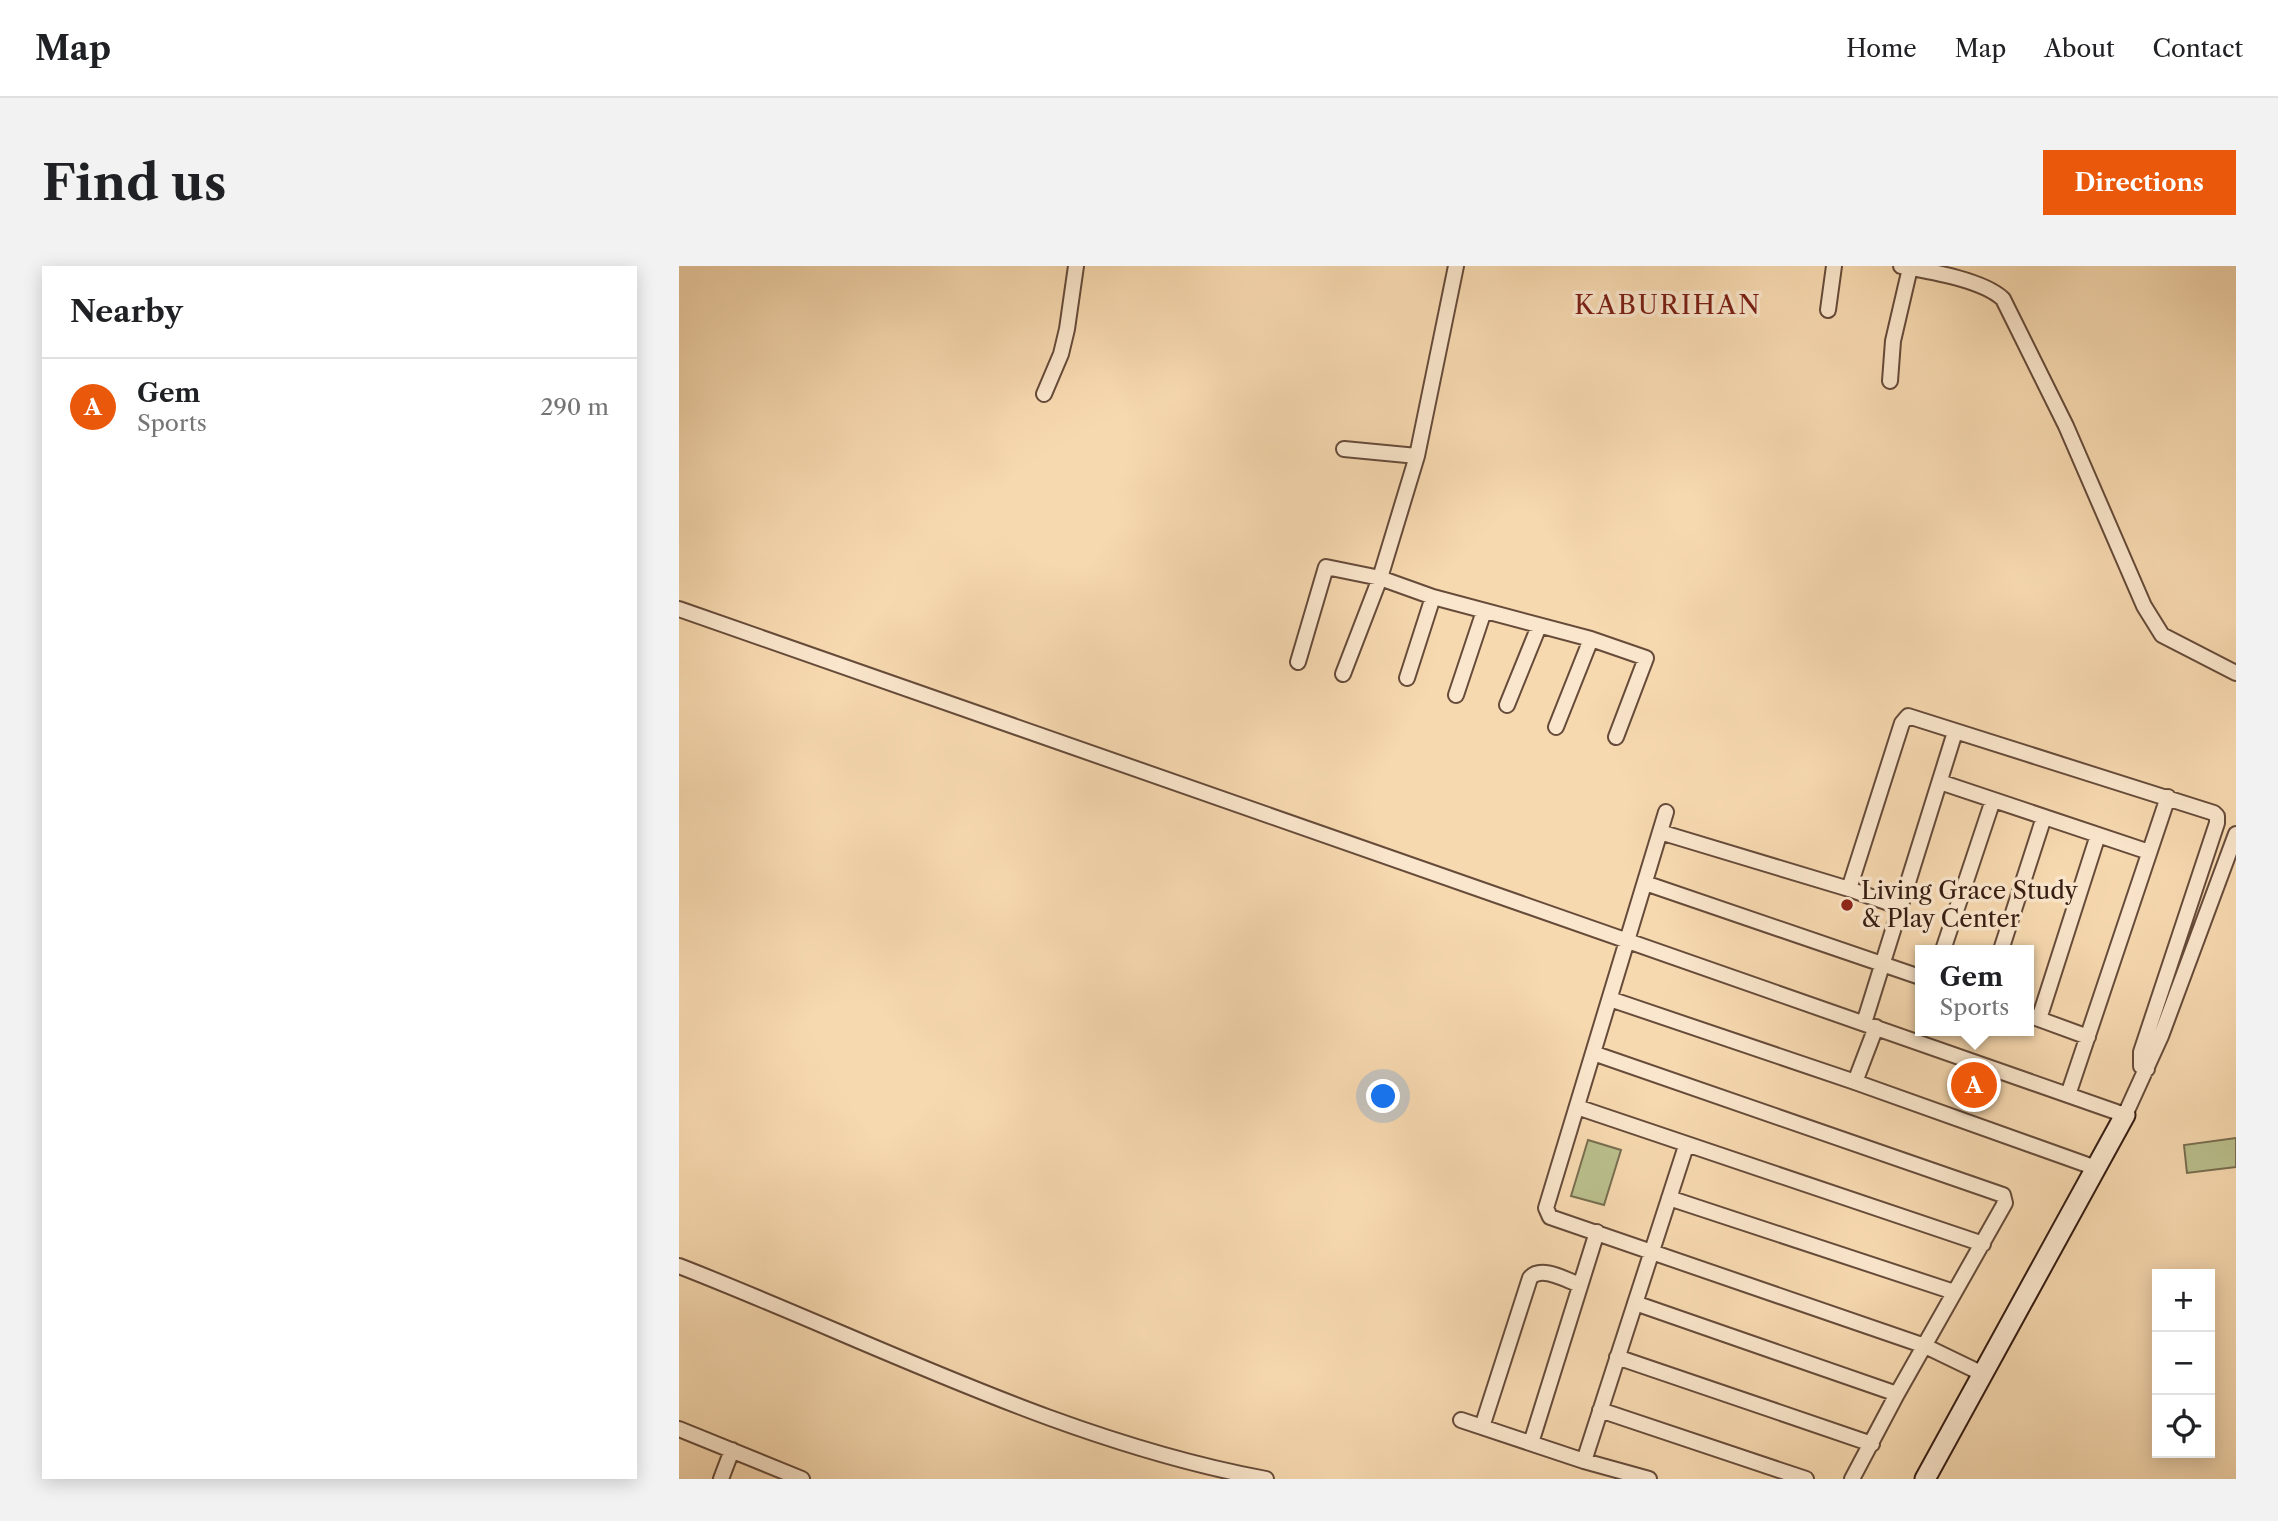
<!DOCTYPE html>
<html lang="en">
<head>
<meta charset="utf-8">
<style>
	:root { --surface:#fff; --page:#f2f2f2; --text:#202124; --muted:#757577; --line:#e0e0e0; --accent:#ea580c }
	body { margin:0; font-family:"Libre Caslon Text",serif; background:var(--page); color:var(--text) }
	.controls { position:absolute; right:21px; bottom:21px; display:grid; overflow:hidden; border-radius:0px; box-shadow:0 4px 18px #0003 }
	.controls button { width:63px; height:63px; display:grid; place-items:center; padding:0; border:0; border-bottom:2px solid var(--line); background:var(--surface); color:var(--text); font:35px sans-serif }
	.you { position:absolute; left:705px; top:831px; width:24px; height:24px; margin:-18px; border:5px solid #fff; border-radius:50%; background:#1a73e8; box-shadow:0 0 0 10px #1a73e833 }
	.badge { display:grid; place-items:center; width:46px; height:46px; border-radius:50%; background:var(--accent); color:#fff; font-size:23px; font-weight:700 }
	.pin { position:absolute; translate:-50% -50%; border:4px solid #fff; box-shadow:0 2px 7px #0006 }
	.popup { position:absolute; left:1236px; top:679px; width:119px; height:91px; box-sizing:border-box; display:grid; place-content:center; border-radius:0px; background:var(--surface); filter:drop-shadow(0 2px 5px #0005); font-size:23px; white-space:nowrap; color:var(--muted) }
	.popup b { font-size:26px; color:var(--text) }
	.popup::after { content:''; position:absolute; left:50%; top:100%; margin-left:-14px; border:14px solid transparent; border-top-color:var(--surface) }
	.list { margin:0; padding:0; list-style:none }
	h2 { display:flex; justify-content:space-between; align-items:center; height:91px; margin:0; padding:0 28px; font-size:30px }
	h2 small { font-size:23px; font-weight:400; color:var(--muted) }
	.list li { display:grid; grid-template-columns:46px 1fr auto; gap:21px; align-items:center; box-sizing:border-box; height:98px; padding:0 28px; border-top:2px solid var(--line) }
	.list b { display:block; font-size:26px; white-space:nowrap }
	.list p { margin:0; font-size:23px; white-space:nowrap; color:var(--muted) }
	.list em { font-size:23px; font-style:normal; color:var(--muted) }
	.icon { flex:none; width:38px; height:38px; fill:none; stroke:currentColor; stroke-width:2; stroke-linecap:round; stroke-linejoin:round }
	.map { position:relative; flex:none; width:1557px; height:1213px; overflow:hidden; border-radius:0px }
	header { display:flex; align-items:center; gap:42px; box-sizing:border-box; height:98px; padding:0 35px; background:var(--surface); border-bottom:2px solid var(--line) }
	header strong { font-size:33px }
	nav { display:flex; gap:38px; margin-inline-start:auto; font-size:24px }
	.intro { display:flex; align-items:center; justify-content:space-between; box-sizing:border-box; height:168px; padding:0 42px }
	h1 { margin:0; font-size:49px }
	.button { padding:18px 32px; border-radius:0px; background:var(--accent); color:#fff; font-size:24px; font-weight:700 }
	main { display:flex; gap:42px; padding:0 42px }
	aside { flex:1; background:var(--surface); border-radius:0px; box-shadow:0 4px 18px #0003 }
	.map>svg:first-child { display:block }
	.green { fill:#bac08d; stroke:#786e50; stroke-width:2 }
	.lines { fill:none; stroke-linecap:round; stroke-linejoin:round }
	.street-casing { stroke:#664b3a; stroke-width:18 }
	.secondary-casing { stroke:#351c12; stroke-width:23 }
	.street { stroke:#fae6cc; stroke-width:14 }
	.secondary { stroke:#fae6cc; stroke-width:19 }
	.poi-dot { fill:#8f2418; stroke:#fae6cc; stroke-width:2.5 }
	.labels { text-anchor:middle; stroke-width:7; stroke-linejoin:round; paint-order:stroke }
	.poi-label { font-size:24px; fill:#351c12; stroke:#fae6cc; text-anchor:start }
	.neighbourhood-label { font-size:26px; letter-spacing:2px; fill:#7a1f14; stroke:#fae6cc }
</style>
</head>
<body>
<header>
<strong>Map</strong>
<nav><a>Home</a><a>Map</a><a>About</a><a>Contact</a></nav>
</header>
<div class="intro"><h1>Find us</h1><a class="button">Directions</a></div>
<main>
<aside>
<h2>Nearby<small></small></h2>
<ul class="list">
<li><span class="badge">A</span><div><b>Gem</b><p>Sports</p></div><em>290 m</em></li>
</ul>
</aside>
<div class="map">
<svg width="1557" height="1213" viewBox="0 0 1557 1213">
	<rect width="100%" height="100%" fill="#f7d9b0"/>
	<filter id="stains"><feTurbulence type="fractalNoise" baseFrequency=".00286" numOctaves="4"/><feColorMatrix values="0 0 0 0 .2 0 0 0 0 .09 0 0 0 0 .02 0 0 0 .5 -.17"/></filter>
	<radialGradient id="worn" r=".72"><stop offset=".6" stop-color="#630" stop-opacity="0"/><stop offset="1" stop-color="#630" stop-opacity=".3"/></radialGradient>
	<!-- green -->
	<path class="green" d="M1557,872V901L1508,907L1505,879Z
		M909,874L942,884L925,939L892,930Z"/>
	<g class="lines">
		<defs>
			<path id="street" d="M1222,0C1250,5 1304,14 1324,33L1387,160L1465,340L1483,369L1557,407
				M1149,44L1155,0
				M1211,115L1214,75L1231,2
				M365,128L382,88L388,63L397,0
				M665,183L738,190
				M0,343L1446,849L1482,770L1557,568
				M619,396L647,301L701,312L754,331L912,373L967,392L937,471
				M664,408L701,312L738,190L777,0
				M728,412L754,331
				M777,429L805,345
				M828,439L860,360
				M877,461L912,373
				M1261,516L1470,586
				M987,546L867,942L871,951L1246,1080L1304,1108
				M981,566L1170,623L1221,641
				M966,617L1241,711
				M1170,623L1223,457L1229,450L1535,547L1538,550V557L1462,786V800L1468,803
				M1264,684L1314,534
				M1322,684L1365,551
				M931,733L1176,816L1417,902
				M1349,749L1409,771
				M1360,753L1419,569
				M1185,757L1276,466
				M914,787L1324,929L1326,937L1218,1128L1173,1213
				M1176,816L1197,761
				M1389,829L1489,531
				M898,841L1304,978
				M990,932L1275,1026
				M0,1000C193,1075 382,1175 587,1213
				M956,1037L1218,1128
				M938,1091L1193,1178
				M921,1144L1127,1213
				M782,1154L905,1195L970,1213
				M803,1161L851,1012C862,999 887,1014 901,1019
				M0,1163L123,1213
				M852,1177L918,966
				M905,1195L1007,880
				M42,1213L53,1184"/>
			<path id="secondary" d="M1246,1213L1446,849"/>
		</defs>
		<!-- street casing -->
		<use href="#street" class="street-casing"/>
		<!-- secondary casing -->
		<use href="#secondary" class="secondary-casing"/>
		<!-- street -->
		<use href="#street" class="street"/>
		<!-- secondary -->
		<use href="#secondary" class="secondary"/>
	</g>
	<!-- markers -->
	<circle class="poi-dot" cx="1168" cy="639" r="7"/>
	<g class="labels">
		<!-- poi labels -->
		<g class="poi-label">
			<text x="1182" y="633">Living Grace Study<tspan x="1182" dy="28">&amp; Play Center</tspan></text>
		</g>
		<!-- neighbourhood labels -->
		<g class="neighbourhood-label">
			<text x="989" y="48">KABURIHAN</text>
		</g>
	</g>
	<rect width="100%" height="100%" filter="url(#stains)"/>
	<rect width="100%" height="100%" fill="url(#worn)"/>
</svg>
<div class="controls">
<button>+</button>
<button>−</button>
<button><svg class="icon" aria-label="locate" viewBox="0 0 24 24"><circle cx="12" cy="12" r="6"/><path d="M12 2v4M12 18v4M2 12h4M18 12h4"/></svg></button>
</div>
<div class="you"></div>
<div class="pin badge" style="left:1295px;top:819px">A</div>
<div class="popup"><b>Gem</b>Sports</div>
</div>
</main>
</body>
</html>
